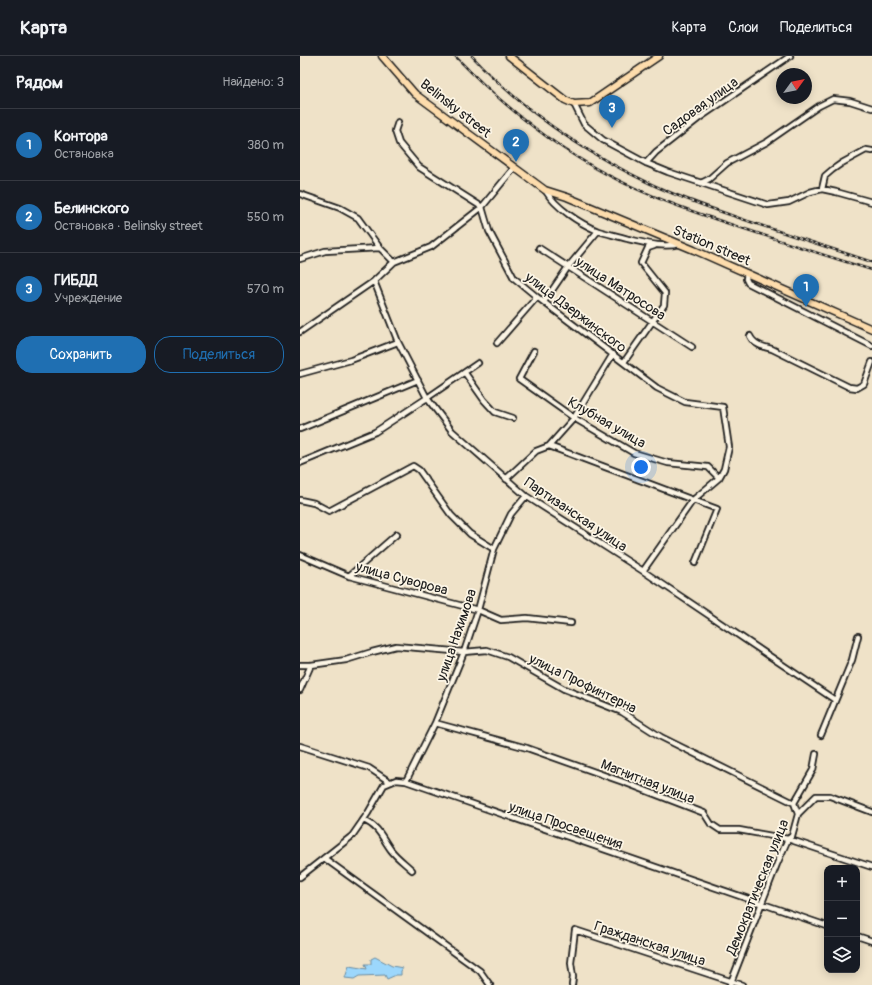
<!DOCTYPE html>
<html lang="ru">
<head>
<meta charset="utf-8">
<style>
	:root { --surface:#171b24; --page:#20242c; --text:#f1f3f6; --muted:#9ea1a6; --line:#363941; --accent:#1f6fb2 }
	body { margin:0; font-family:Pangolin,sans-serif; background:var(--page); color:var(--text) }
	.controls { position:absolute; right:12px; bottom:12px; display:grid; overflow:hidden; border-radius:8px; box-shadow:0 2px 10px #0003 }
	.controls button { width:36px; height:36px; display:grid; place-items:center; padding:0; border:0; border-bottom:1px solid var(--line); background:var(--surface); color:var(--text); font:20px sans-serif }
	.compass { position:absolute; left:476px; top:12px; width:36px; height:36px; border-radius:50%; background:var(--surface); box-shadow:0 2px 10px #0003; rotate:57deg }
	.you { position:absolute; left:341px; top:411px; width:14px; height:14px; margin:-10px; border:3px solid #fff; border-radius:50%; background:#1a73e8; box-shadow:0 0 0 6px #1a73e833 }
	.badge { display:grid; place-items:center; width:26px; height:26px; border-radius:50%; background:var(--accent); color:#fff; font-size:13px; font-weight:700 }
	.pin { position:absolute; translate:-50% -33px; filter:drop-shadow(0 1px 2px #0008) }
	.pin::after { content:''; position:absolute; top:21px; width:14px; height:12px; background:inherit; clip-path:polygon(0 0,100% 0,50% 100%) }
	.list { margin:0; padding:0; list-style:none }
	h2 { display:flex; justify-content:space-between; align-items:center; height:52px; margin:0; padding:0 16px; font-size:17px }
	h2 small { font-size:13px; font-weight:400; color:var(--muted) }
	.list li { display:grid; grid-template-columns:26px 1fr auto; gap:12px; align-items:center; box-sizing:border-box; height:72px; padding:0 16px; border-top:1px solid var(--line) }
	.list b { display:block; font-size:15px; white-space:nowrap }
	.list p { margin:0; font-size:13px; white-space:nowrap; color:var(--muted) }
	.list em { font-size:13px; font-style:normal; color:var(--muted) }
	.actions { display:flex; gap:8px; padding:12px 16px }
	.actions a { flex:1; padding:9px 0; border:1px solid var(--accent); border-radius:16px; text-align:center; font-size:14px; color:var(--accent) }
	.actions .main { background:var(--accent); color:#fff }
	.icon { flex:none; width:22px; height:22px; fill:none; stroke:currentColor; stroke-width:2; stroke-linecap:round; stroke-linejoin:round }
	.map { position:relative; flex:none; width:572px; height:929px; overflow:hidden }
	header { display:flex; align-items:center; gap:24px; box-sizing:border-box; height:56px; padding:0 20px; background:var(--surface); border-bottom:1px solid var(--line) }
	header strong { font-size:19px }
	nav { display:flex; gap:22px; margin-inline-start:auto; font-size:14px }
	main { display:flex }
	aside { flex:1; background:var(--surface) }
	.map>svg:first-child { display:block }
	.water { fill:#9cd7fc; stroke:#698ca2 }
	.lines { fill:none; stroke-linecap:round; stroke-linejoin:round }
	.minor-casing { stroke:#1c1c1c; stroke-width:8 }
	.major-casing { stroke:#1c1c1c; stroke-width:9 }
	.minor { stroke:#fcf5e5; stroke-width:4.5 }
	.major { stroke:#fddcac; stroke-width:6 }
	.rail-casing { stroke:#1c1c1c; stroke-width:2.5 }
	.rail { stroke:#fcf5e5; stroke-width:1; stroke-dasharray:3; stroke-linecap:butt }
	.labels { text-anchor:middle; stroke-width:3.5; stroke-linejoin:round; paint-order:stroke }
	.street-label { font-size:14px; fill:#1c1c1c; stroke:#fcf5e5 }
</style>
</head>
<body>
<header>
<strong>Карта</strong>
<nav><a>Карта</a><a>Слои</a><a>Поделиться</a></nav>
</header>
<main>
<aside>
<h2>Рядом<small>Найдено: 3</small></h2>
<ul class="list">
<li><span class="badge">1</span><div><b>Контора</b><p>Остановка</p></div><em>380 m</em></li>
<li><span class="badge">2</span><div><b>Белинского</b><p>Остановка · Belinsky street</p></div><em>550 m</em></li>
<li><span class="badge">3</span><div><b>ГИБДД</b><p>Учреждение</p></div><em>570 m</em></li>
</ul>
<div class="actions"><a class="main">Сохранить</a><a>Поделиться</a></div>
</aside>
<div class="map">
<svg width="572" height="929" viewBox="0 0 572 929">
	<rect width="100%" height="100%" fill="#efe2c8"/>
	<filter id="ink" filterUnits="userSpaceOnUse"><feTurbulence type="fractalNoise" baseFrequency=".025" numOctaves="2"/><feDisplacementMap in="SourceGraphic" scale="8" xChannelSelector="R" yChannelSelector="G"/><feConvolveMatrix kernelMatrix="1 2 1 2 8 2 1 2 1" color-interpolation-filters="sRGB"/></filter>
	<g filter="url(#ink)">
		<!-- water -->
		<path class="water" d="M75,901L92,910L103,912L101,915V919H96L87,923L85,919L59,920L54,923L45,922L49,910L67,913L65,908H71V903Z"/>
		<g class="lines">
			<defs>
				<path id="minor" d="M274,48L284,68L303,84L346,107L368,116L468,149L489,146L510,136L522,133L536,136L572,146
					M98,66L95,75L99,87L119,111L182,151L189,175L214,222L237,241L357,332L385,346L423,351L429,391L424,413L419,422L393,444L343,515
					M346,107L356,96L398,63L490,0
					M401,127L409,123L427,107L467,86L519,50L533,43L550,45L572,52
					M522,133L525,120L532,114L542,107L566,94L572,95
					M245,134C256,152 279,167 298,175C308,178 318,180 328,183C346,187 361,192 380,188
					M0,138L40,152L58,162L80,192L94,206
					M239,192L392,291
					M0,203L25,195L80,192
					M447,217L446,223L448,227L572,290
					M74,225L98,286L127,342L152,375L226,440L343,515L535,644
					M244,246L268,211L298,175
					M0,276L74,225L94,206L131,191L182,151L214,112
					M450,280C454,289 464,291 472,293L549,331L557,332L564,328L572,306
					M197,287L237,241
					M234,295L219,323L274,362L334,397L368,407L408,411L419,422
					M324,306L364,249L365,237L341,207L348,192L354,190
					M165,317L184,344L195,356L213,362
					M0,318L51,304L98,286
					M0,373L118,324
					M249,390L417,453L395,507
					M0,407L75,376L127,342L178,307
					M206,423L236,395L249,390L274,362L313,298
					M0,444L14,447L29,455L113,410L119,414L151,459L170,478L194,493
					M0,499L49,520L178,554L201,564L227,562L271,567
					M49,520L97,478
					M0,609H11L46,604L72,596L96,590L164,596L187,594L208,601L264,633L322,656L361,681L494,747
					M0,634L11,609
					M135,667L227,692L326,727L404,757L411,768L420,774H439L488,783L572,811
					M521,679L552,604L558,580
					M0,690L69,712L90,726
					M106,725L135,667L164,596L178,554L194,493L211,458L226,440
					M498,758L516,740H530L572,756
					M63,764C79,770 82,782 91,794C97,802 106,808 112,814
					M24,802L180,915L190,929
					M0,821L52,780L68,757L84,729L96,724L106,725L527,870
					M557,880L572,885
					M272,929L273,921L271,907L275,874L442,929
					M430,929L477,808L488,783L492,780L498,758L494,747L513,714L516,698"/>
				<path id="major" d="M82,0L115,38L245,134L267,141L394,194L572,273
					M209,0L265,44L274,48L290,47L359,0"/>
			</defs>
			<!-- minor casing -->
			<use href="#minor" class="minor-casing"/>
			<!-- major casing -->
			<use href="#major" class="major-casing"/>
			<!-- minor -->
			<use href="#minor" class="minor"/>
			<!-- major -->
			<use href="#major" class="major"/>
			<defs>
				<path id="rail" d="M155,0C204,51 262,98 326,128C368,148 411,162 454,176C493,189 533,202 572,214
					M172,0C221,53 284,96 349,127C382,143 416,154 451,166C491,179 532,193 572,206"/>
			</defs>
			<!-- rail casing -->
			<use href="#rail" class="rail-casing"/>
			<!-- rail -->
			<use href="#rail" class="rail"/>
		</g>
	</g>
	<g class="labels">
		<!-- street labels -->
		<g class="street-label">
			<text transform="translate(400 50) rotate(-36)" y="5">Садовая улица</text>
			<text transform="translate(156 52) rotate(38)" y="5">Belinsky street</text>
			<text transform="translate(412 189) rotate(23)" y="5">Station street</text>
			<text transform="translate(321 232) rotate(33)" y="5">улица Матросова</text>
			<text transform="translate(276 256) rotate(37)" y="5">улица Дзержинского</text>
			<text transform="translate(307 366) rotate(30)" y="5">Клубная улица</text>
			<text transform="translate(276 458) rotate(34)" y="5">Партизанская улица</text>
			<text transform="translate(102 522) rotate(15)" y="5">улица Суворова</text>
			<text transform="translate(156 579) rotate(-71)" y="5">улица Нахимова</text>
			<text transform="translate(283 627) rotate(26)" y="5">улица Профинтерна</text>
			<text transform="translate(348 725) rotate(21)" y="5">Магнитная улица</text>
			<text transform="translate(266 769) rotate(19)" y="5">улица Просвещения</text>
			<text transform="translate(457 831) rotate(-68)" y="5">Демократическая улица</text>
			<text transform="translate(350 887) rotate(18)" y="5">Гражданская улица</text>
		</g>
	</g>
</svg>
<div class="controls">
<button>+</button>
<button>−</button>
<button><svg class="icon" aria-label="layers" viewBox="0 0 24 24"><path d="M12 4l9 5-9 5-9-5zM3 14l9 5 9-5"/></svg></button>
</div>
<svg class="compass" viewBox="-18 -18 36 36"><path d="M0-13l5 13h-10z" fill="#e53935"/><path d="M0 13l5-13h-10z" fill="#9ea1a6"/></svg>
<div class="you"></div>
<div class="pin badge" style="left:506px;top:251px">1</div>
<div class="pin badge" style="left:216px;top:106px">2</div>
<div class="pin badge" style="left:312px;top:72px">3</div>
</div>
</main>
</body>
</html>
